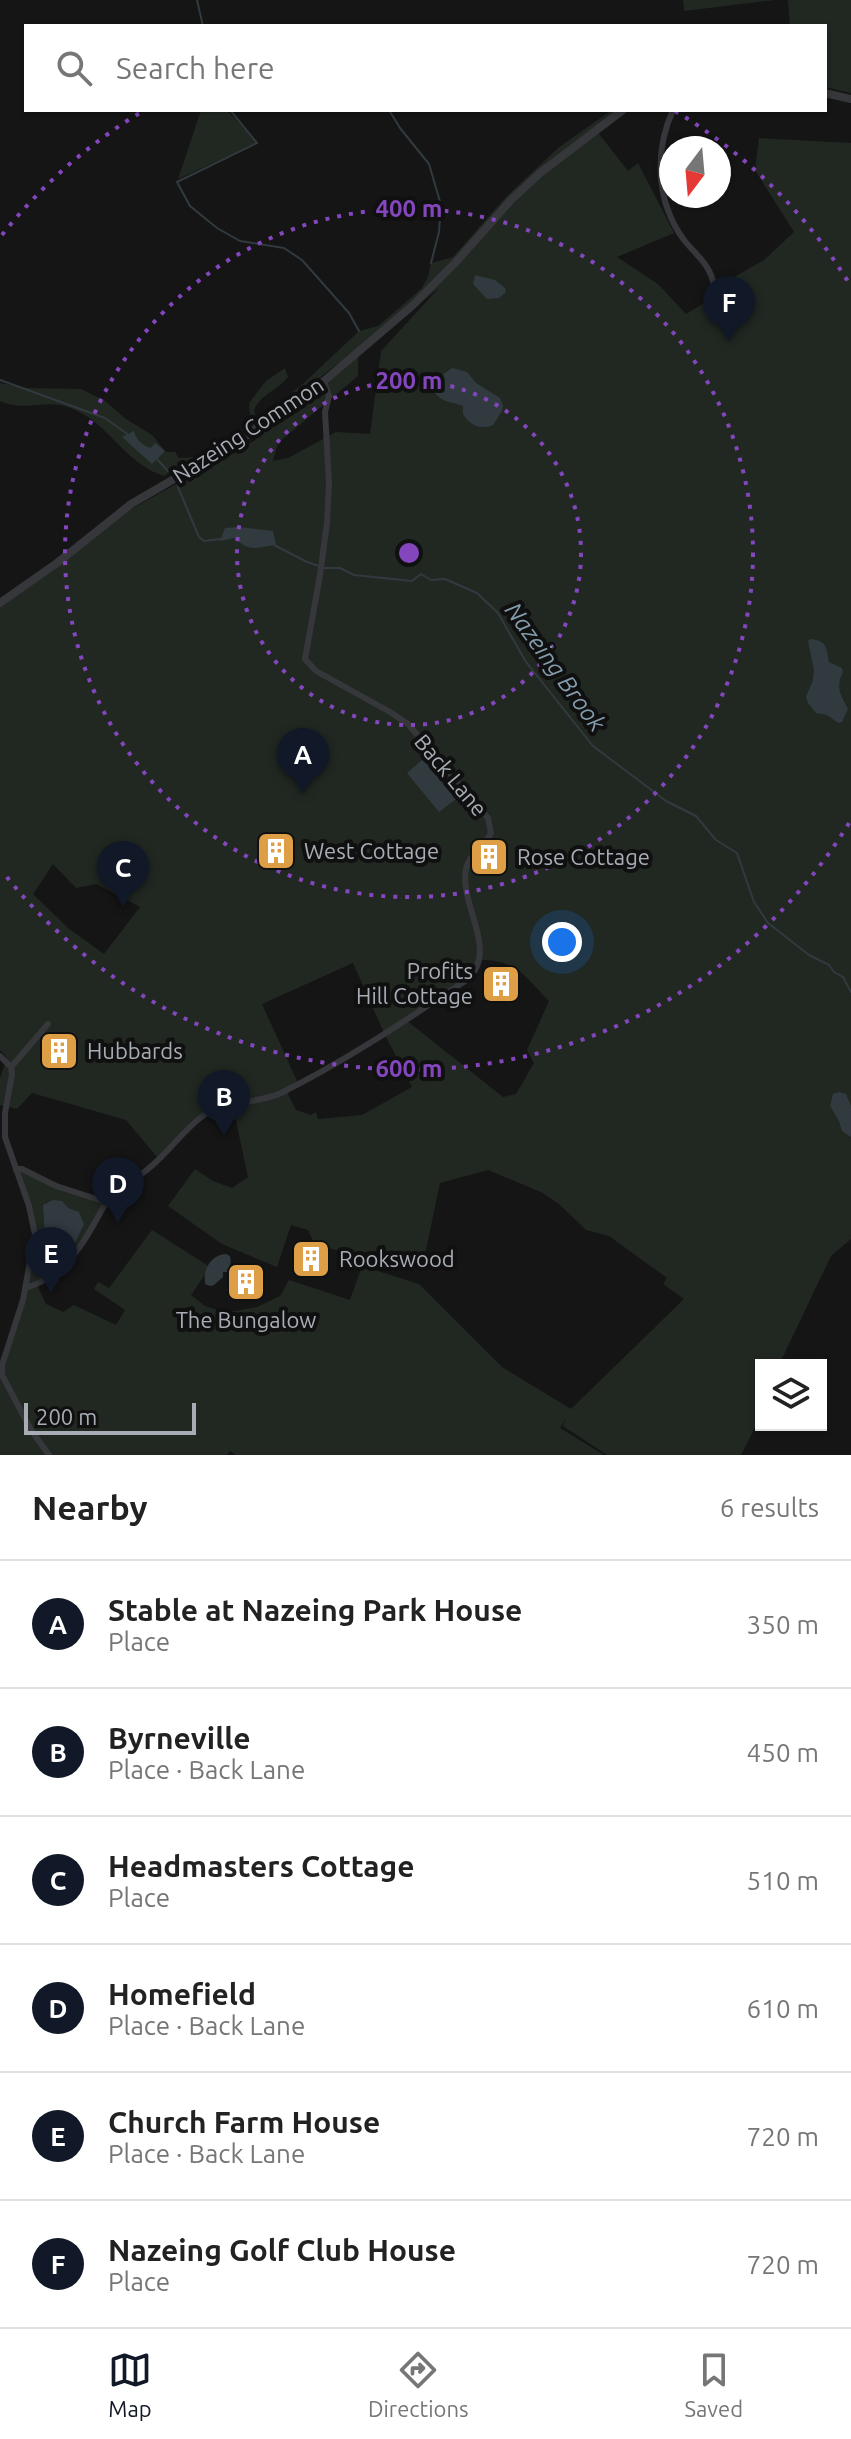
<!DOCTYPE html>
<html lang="en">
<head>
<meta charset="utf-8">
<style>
	:root { --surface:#fff; --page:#f2f2f2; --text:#222; --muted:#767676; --line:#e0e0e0; --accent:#111827 }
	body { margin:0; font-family:Ubuntu,sans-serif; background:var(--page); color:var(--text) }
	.controls { position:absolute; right:24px; bottom:24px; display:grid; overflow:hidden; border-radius:0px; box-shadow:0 2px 6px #0004 }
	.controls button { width:72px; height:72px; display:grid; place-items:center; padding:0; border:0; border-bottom:2px solid var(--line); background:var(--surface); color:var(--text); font:40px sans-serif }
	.compass { position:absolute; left:659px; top:136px; width:72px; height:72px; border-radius:50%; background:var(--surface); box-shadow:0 2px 6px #0004; rotate:196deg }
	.scale { position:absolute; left:24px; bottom:20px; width:172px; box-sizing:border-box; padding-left:8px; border:4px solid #a8adb5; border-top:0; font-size:22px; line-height:28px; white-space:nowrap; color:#a8adb5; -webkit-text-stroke:6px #101011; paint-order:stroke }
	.you { position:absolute; left:562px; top:942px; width:28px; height:28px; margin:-20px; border:6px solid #fff; border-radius:50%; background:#1a73e8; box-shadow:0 0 0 12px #1a73e833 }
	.badge { display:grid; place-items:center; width:52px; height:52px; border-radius:50%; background:var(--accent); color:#fff; font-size:26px; font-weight:700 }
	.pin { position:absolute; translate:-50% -66px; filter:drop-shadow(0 2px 4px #0008) }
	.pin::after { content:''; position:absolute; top:42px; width:28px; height:24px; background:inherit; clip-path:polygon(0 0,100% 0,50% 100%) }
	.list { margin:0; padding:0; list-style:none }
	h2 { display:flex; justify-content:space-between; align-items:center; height:104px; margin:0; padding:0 32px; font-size:34px }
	h2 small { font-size:26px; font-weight:400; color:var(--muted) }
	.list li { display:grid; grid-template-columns:52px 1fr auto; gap:24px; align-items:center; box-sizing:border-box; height:128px; padding:0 32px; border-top:2px solid var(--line) }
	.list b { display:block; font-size:30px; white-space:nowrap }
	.list p { margin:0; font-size:26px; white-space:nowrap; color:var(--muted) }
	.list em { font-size:26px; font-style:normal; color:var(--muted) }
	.icon { flex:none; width:44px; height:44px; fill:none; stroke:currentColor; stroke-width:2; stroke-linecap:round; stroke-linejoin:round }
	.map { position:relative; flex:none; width:851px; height:1455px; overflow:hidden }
	.search { position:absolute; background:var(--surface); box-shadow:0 2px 6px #0004; left:24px; right:24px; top:24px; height:88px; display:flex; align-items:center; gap:20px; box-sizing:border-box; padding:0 28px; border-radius:0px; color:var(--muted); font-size:30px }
	.sheet { height:872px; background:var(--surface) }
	nav { display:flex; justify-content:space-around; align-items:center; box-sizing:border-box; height:112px; border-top:2px solid var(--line); background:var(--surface); font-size:22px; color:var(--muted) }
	nav a { display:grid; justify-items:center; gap:4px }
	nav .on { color:var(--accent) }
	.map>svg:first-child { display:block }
	.green { fill:#212822; fill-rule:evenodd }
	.water { fill:#313a3f }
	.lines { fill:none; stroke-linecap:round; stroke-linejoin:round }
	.stream { stroke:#313a3f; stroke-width:2 }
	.minor { stroke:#36373b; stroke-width:6 }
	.tertiary { stroke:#36373b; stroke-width:8 }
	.ring { fill:none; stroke:#8446bd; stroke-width:4; stroke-dasharray:4 8 }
	.labels { text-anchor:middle; stroke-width:8; stroke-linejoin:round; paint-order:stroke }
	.street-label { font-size:22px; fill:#a8adb5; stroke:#101011 }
	.poi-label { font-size:22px; fill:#a8adb5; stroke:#101011; text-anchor:start }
	.water-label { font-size:24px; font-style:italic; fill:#839cac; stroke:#101011 }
	.centre { fill:#8446bd; stroke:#101011; stroke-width:4 }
	.ring-label { font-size:24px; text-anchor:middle; font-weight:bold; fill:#8446bd; stroke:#101011; stroke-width:8; stroke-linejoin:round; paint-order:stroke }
</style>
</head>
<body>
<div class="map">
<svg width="851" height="1455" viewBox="0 0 851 1455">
	<rect width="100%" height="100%" fill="#151516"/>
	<!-- green -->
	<path class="green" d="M683,0H775L684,11Z
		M788,0H851V93L825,87V26H790Z
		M201,110H227L257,143L178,179Z
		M612,110H623L596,130L628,171L638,163L674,233L617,257L658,284L686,314L714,297L722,284L764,260L794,232L755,170L759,138L851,143V1239L831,1256L779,1365H761V1415L741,1455H607L563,1426L566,1418L560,1428L604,1455H236L230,1451L227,1455H0V1361C14,1346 34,1258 34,1236C35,1221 20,1180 15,1164L61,1185L110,1201C95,1224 64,1281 37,1285L46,1304L63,1312L74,1305L116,1325L125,1310L94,1289L98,1282L109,1288L152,1230L210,1267L191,1295L205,1306L223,1312L235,1311L257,1307L280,1296L289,1280L350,1300L362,1266L419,1284L502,1367L571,1409L684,1299L663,1284L667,1278L609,1236L586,1230L560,1205L543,1193L488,1170L440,1183L424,1259L391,1250L390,1252C375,1249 362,1254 348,1252C336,1251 325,1247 314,1243L308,1230L291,1225L277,1267L222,1244L168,1206L195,1169L213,1181L232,1188L248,1177L234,1111L213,1115L210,1108L190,1123L157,1157L126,1120L32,1093L17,1109L0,1105V1078L7,1058L0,1050V607L55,569L124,513L254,441L358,353V376L278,443L273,461L288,458L336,432L370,434L381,351L439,288L370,343L336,365L259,425L185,469L182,464L164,476C123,463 110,422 68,407C46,399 23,412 0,401V383L26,388L81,389L105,401L126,419L152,435L166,452H175L179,458L195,457L251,423L249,403L266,381L285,368L288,377C277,391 261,394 254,410L257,419L304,383L359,331L378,326L422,288L428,277L431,263L453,257L506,197L558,148ZM53,864L76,888L96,884L140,907L104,954L68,928L33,894ZM477,960C517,959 523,975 549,1001L527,1050L534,1063L516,1094L503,1097L406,1020L473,971ZM353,963L384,1033L412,1087L362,1115L318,1119L316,1112L311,1115L296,1110L286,1090L298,1083L262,1004Z"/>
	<!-- water -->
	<path class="water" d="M475,275L495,280L505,288L506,292L499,298L487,299L473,284Z
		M452,368L467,372L476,383L500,398L503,406L502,411L493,425C481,430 470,426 463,414V406C451,401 441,403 434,391L438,378Z
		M134,431C136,440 143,446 151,448L155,443L165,451L152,464L122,437Z
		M239,527L273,531L276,545C257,547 251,553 234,538L220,541L225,528Z
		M811,639C828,641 826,648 829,662L842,668L843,672C835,687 841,696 848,709L842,722L838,723L827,715L816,713L808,703L806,697L813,680L814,670L808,641Z
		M423,759L456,799L439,812L407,773Z
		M839,1092L846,1094L851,1106V1137L842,1131L839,1121L830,1106L833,1094Z
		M53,1200L62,1201L68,1208L79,1212L84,1224L73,1247L64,1259L56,1257L55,1243L45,1235L43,1205Z
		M226,1254L230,1256L231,1262L227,1272H223V1277L214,1285L210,1286L205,1284C203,1270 210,1255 226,1254Z"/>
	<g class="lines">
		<!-- stream -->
		<path class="stream" d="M197,0L203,26
			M230,110L257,143L177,182L190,206L217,228L240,241L284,248L302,260L349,313L359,331
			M389,110L400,128L429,164L441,205L439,232L431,263
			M0,380L105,418L130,436
			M156,458L168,471
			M178,487L199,537L204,541L221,539
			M274,545L307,562L319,566
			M325,568H340L354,575L412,581L421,574L431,580L445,579L477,593L498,613L526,662L593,746L666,801L696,816L716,840L737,853L754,902L768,923L809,955L829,965L834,972L843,977L851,992"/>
		<!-- minor -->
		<path class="minor" d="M673,110C654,152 656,202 684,240C696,255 711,265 714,286
			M0,1056L11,1067
			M16,1170L22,1169L56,1186L106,1202
			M25,1288C58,1279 78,1253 94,1224C99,1215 103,1206 110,1198C121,1186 136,1179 148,1169C167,1154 181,1133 200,1118C222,1100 255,1105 281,1093C346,1061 408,1019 468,979C499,949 459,906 466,869C469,854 485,846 491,833L488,818L408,724L390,712L316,671L305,659L320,575L327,523L329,483L325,412L329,396L324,381
			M2,1375V1365L23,1300L35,1234L29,1206L5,1137V1113L12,1074L11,1067L48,1024
			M2,1375L31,1430L49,1455"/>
		<!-- tertiary -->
		<path class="tertiary" d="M825,93L851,99
			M0,603L57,563L131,504L236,443L324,381L412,306L455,263L511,200L540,173L623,110"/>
	</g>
	<!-- distance rings -->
	<g class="ring">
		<circle cx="409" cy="553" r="172"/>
		<circle cx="409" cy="553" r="344"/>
		<path d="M849 823A516 516 0 0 1 2 871M2 235A516 516 0 0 1 143 111M675 111A516 516 0 0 1 849 283"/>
	</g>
	<!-- icons -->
	<defs>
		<symbol id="building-square" viewBox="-11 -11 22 22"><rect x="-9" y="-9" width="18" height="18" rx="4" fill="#dd9e46" stroke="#101011"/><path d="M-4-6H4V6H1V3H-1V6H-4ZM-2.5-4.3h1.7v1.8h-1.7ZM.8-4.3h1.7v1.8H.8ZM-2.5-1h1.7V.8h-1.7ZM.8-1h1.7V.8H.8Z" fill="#fff"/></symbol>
	</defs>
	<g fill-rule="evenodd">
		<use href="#building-square" x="254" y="829" width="44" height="44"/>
		<use href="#building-square" x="467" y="835" width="44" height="44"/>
		<use href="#building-square" x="479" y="962" width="44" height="44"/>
		<use href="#building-square" x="37" y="1029" width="44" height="44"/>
		<use href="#building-square" x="289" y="1237" width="44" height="44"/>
		<use href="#building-square" x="224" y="1260" width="44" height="44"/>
	</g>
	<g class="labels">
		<!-- street labels -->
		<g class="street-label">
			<text transform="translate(248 430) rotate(-33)" y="8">Nazeing Common</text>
			<text transform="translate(451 775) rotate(50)" y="8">Back Lane</text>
		</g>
		<!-- poi labels -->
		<g class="poi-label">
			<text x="304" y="859">West Cottage</text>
			<text x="517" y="865">Rose Cottage</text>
			<text x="473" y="979" text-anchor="end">Profits<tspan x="473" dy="25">Hill Cottage</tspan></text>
			<text x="87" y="1059">Hubbards</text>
			<text x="339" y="1267">Rookswood</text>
			<text x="246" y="1328" text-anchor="middle">The Bungalow</text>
		</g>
		<!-- water labels -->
		<g class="water-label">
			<text transform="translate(555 667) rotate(54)" y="8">Nazeing Brook</text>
		</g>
	</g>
	<circle cx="409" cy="553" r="12" class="centre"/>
	<g class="ring-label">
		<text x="409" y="217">400 m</text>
		<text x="409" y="389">200 m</text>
		<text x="409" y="1077">600 m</text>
	</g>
</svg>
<div class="controls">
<button><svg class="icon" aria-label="layers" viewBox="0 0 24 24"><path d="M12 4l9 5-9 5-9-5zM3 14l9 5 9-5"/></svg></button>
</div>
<svg class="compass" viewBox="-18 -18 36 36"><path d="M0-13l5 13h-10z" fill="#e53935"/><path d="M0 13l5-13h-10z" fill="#767676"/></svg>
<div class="scale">200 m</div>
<div class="you"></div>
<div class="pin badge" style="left:303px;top:794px">A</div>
<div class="pin badge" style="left:224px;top:1136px">B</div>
<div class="pin badge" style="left:123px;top:907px">C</div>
<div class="pin badge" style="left:118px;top:1223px">D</div>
<div class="pin badge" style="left:51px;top:1293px">E</div>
<div class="pin badge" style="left:729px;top:342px">F</div>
<div class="search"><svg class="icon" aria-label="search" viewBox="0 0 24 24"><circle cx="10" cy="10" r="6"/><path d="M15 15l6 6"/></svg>Search here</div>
</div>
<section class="sheet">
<h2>Nearby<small>6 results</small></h2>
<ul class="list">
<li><span class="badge">A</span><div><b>Stable at Nazeing Park House</b><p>Place</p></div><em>350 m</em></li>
<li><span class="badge">B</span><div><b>Byrneville</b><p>Place · Back Lane</p></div><em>450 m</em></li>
<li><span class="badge">C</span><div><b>Headmasters Cottage</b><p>Place</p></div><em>510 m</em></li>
<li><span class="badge">D</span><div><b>Homefield</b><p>Place · Back Lane</p></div><em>610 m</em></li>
<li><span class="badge">E</span><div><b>Church Farm House</b><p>Place · Back Lane</p></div><em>720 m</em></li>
<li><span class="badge">F</span><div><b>Nazeing Golf Club House</b><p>Place</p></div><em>720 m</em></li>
</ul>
</section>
<nav>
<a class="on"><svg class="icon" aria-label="map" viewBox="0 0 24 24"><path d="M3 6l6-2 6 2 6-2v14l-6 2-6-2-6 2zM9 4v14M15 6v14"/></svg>Map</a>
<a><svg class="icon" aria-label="directions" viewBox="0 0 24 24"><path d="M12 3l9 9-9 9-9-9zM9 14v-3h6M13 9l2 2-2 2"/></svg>Directions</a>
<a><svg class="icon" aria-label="saved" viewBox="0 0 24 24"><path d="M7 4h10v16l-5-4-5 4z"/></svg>Saved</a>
</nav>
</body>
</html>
